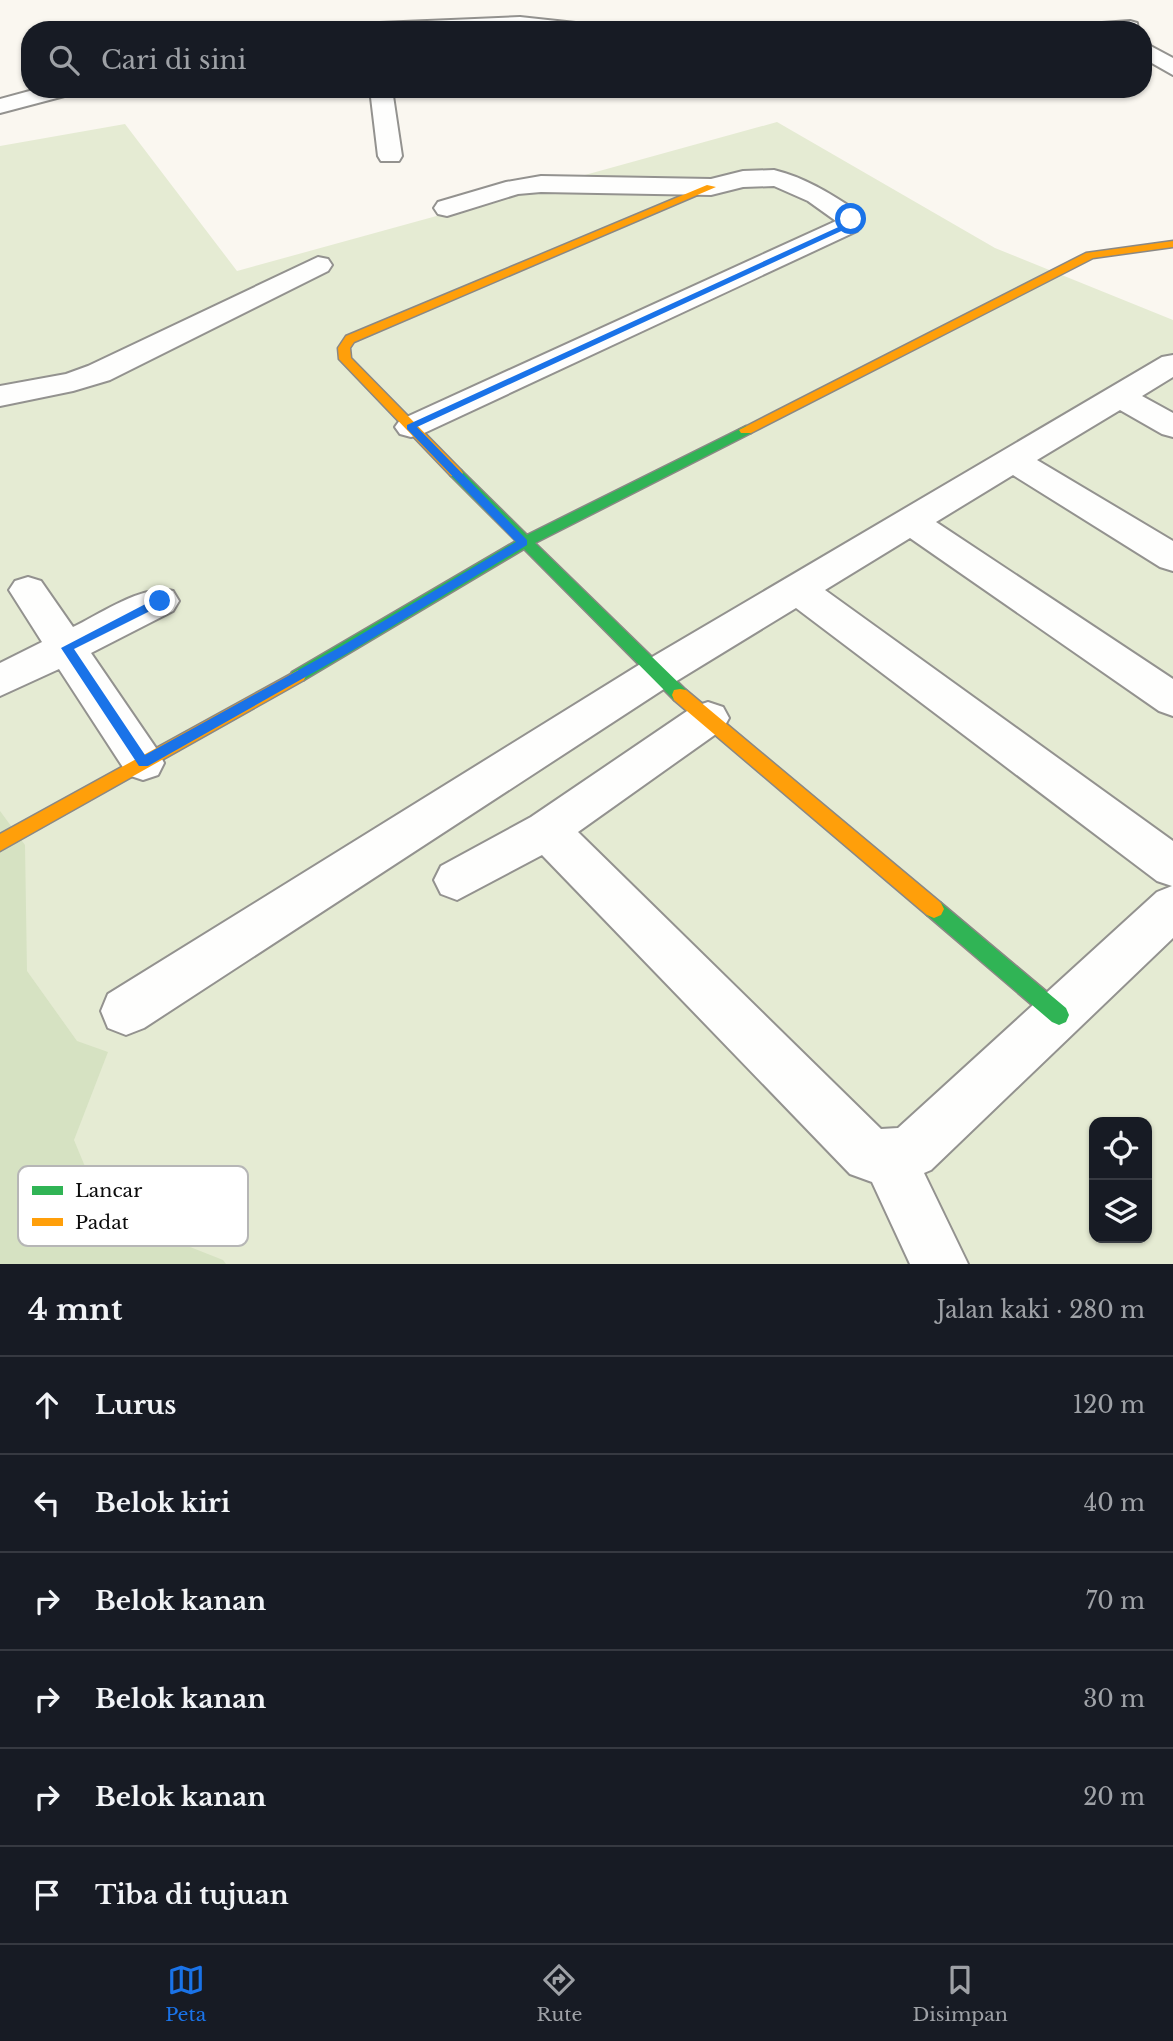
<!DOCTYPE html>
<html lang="id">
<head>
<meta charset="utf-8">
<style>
	:root { --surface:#171b24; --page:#20242c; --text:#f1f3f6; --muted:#9ea1a6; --line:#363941; --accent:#1a73e8 }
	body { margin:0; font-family:"Libre Baskerville",serif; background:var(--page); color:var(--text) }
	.controls { position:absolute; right:21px; bottom:21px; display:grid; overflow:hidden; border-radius:14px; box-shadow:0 2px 5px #0004 }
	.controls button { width:63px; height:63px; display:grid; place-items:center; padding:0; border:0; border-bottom:2px solid var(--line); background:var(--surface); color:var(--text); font:35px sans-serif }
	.stop { position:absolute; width:21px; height:21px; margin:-16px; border:5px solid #1a73e8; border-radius:50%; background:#fff }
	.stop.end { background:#1a73e8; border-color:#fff; box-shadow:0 2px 7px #0008 }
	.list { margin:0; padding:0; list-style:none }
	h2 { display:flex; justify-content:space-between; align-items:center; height:91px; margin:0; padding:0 28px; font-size:30px }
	h2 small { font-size:23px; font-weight:400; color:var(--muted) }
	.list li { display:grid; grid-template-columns:46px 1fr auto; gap:21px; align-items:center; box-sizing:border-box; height:98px; padding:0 28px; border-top:2px solid var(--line) }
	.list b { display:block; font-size:26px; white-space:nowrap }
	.list em { font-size:23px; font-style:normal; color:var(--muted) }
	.icon { flex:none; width:38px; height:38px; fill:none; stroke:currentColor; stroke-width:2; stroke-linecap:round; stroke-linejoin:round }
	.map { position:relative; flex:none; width:1173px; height:1264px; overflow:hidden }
	.search { position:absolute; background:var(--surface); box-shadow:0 2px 5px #0004; left:21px; right:21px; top:21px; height:77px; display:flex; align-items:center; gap:18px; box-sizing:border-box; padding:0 24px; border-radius:28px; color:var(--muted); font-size:26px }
	.sheet { height:679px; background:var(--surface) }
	nav { display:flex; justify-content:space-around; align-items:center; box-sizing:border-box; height:98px; border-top:2px solid var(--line); background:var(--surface); font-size:19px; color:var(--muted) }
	nav a { display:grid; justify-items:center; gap:4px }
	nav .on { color:var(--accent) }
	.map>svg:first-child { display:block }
	.green { fill:#e5ebd3; fill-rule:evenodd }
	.forest { fill:#d6e2c2 }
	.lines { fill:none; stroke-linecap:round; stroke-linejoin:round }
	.street-casing { stroke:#93928f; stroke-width:4 }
	.fast-casing { stroke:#8a8885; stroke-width:3 }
	.slow-casing { stroke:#8a8885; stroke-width:3 }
	.street { fill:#fefefd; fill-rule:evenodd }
	.fast { fill:#30b455; fill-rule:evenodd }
	.slow { fill:#ff9f0a; fill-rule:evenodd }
	.route { fill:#1a73e8 }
	.key { fill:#fff; stroke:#b6b6b6; stroke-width:2 }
	.key-label { font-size:19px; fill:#0c0c0c }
</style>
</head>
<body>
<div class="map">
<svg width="1173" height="1264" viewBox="0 0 1173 1264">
	<rect width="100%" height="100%" fill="#faf7f0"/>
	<!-- green -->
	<path class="green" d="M777,122L995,248L1173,320V1264H63L0,1182V146L125,124L237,271ZM1094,1122H1147V1238H1094Z"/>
	<!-- forest -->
	<path class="forest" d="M0,811L25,845L27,971L77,1041L108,1052L74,1140L86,1169L127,1222L223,1260L226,1264H0Z"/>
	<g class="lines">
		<defs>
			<path id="street" d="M520,17L585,24L595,30H346L356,24Z
				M1130,21L1137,23L1138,30H1078L1088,24Z
				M1143,42L1173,58V75L1143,58Z
				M37,89H75L72,94L0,113V99Z
				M370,89H392L402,156L399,161H381L378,156Z
				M774,170C807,178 832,195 860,213L864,219L857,231L422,434L411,437L400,434L395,427L400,420L836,221L808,201L774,186L743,187L711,195L541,192L518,194L447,216L438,214L434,208L438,202L506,182L541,176L711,179L743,171Z
				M318,257L328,259L332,265L328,271L110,380L73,391L0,406V386L66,374L88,366Z
				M1173,355V377L1142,396L1173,413V437L1162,434L1120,410L1037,460L1173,541V571L1160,567L1013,475L936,522L1173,679V716L1159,711L910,538L825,590L1173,841V938L931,1170L924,1173L968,1264H910L872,1182L850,1174L542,855L457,900L441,894L434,880L441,866L531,817L693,707L708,702L723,707L729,718L723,729L578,832L881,1129L898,1128L1157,892L1172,886L1157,881L796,608L670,685L144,1028L126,1035L108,1028L101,1011L108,994L642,663L1162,357Z
				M28,577L41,581L73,627C100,614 145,583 173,591L179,601L173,611L91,653L158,751L164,763L158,775L143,780L128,775L59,669L0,696V663L42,642L9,590L15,581Z"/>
			<path id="fast" d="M746,426L753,430L751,433L535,543L686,690L688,695L686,700H674L524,549L304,680H292L290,676L292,672L516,541L451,476L449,473L451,470H461L527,535Z
				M934,900L941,903L1066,1008L1069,1015L1066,1022L1059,1025L1052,1022L927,915L924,909L927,903Z"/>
			<path id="slow" d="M707,185L716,187L354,342L350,348L351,358L461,470L463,473L461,476H451L339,359L338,348L346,336Z
				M1173,241V247L1093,258L751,433H741L739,430L1086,253Z
				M298,670L304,672L306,676L304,680L0,851V834Z
				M680,689L686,690L941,903L944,909L941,915L934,918L927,915L674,700L672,695L674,690Z"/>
		</defs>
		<!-- street casing -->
		<use href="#street" class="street-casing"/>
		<!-- fast casing -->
		<use href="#fast" class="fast-casing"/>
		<!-- slow casing -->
		<use href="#slow" class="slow-casing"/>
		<!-- street -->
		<use href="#street" class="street"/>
		<!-- fast -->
		<use href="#fast" class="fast"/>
		<!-- slow -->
		<use href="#slow" class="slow"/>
	</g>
	<!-- route -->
	<path class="route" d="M851,216L855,219L850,227L417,427L527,540V545L348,653L148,766H139L61,648L157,598H164V604L74,649L145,755L340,647L516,542L407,429V425L845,224Z"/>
	<!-- legend -->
	<rect x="18" y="1166" width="230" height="80" rx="10" class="key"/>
	<rect x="32" y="1186" width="31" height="9" fill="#30b455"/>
	<rect x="32" y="1218" width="31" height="8" fill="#ff9f0a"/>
	<g class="key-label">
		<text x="75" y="1197">Lancar</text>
		<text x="75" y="1229">Padat</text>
	</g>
</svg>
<div class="controls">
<button><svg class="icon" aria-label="locate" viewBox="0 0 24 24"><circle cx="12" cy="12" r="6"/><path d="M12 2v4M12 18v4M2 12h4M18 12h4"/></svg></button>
<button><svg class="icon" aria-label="layers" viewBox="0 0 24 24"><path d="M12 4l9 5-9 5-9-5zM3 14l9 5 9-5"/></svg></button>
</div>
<div class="stop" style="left:851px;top:219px"></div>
<div class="stop end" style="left:160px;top:601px"></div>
<div class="search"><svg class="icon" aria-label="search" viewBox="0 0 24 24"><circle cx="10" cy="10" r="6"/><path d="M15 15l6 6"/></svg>Cari di sini</div>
</div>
<section class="sheet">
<h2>4 mnt<small>Jalan kaki · 280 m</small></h2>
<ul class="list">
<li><svg class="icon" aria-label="ahead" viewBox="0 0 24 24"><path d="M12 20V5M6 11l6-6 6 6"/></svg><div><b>Lurus</b></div><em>120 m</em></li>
<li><svg class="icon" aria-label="left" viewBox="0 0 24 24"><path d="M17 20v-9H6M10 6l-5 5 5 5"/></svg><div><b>Belok kiri</b></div><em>40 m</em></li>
<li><svg class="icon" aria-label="right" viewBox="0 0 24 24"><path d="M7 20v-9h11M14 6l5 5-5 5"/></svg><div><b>Belok kanan</b></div><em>70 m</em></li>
<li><svg class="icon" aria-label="right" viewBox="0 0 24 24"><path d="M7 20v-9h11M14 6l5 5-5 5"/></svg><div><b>Belok kanan</b></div><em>30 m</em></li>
<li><svg class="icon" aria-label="right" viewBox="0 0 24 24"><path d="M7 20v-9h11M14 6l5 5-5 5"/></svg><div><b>Belok kanan</b></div><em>20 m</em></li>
<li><svg class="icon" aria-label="arrive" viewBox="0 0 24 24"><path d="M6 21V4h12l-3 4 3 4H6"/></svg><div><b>Tiba di tujuan</b></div></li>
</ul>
</section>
<nav>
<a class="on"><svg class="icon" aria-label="map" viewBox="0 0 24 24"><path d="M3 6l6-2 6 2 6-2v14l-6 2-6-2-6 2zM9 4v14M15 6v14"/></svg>Peta</a>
<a><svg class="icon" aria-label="directions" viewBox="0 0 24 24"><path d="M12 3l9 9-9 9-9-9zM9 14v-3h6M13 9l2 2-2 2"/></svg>Rute</a>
<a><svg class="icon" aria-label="saved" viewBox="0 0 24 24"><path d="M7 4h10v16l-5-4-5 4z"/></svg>Disimpan</a>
</nav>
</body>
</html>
